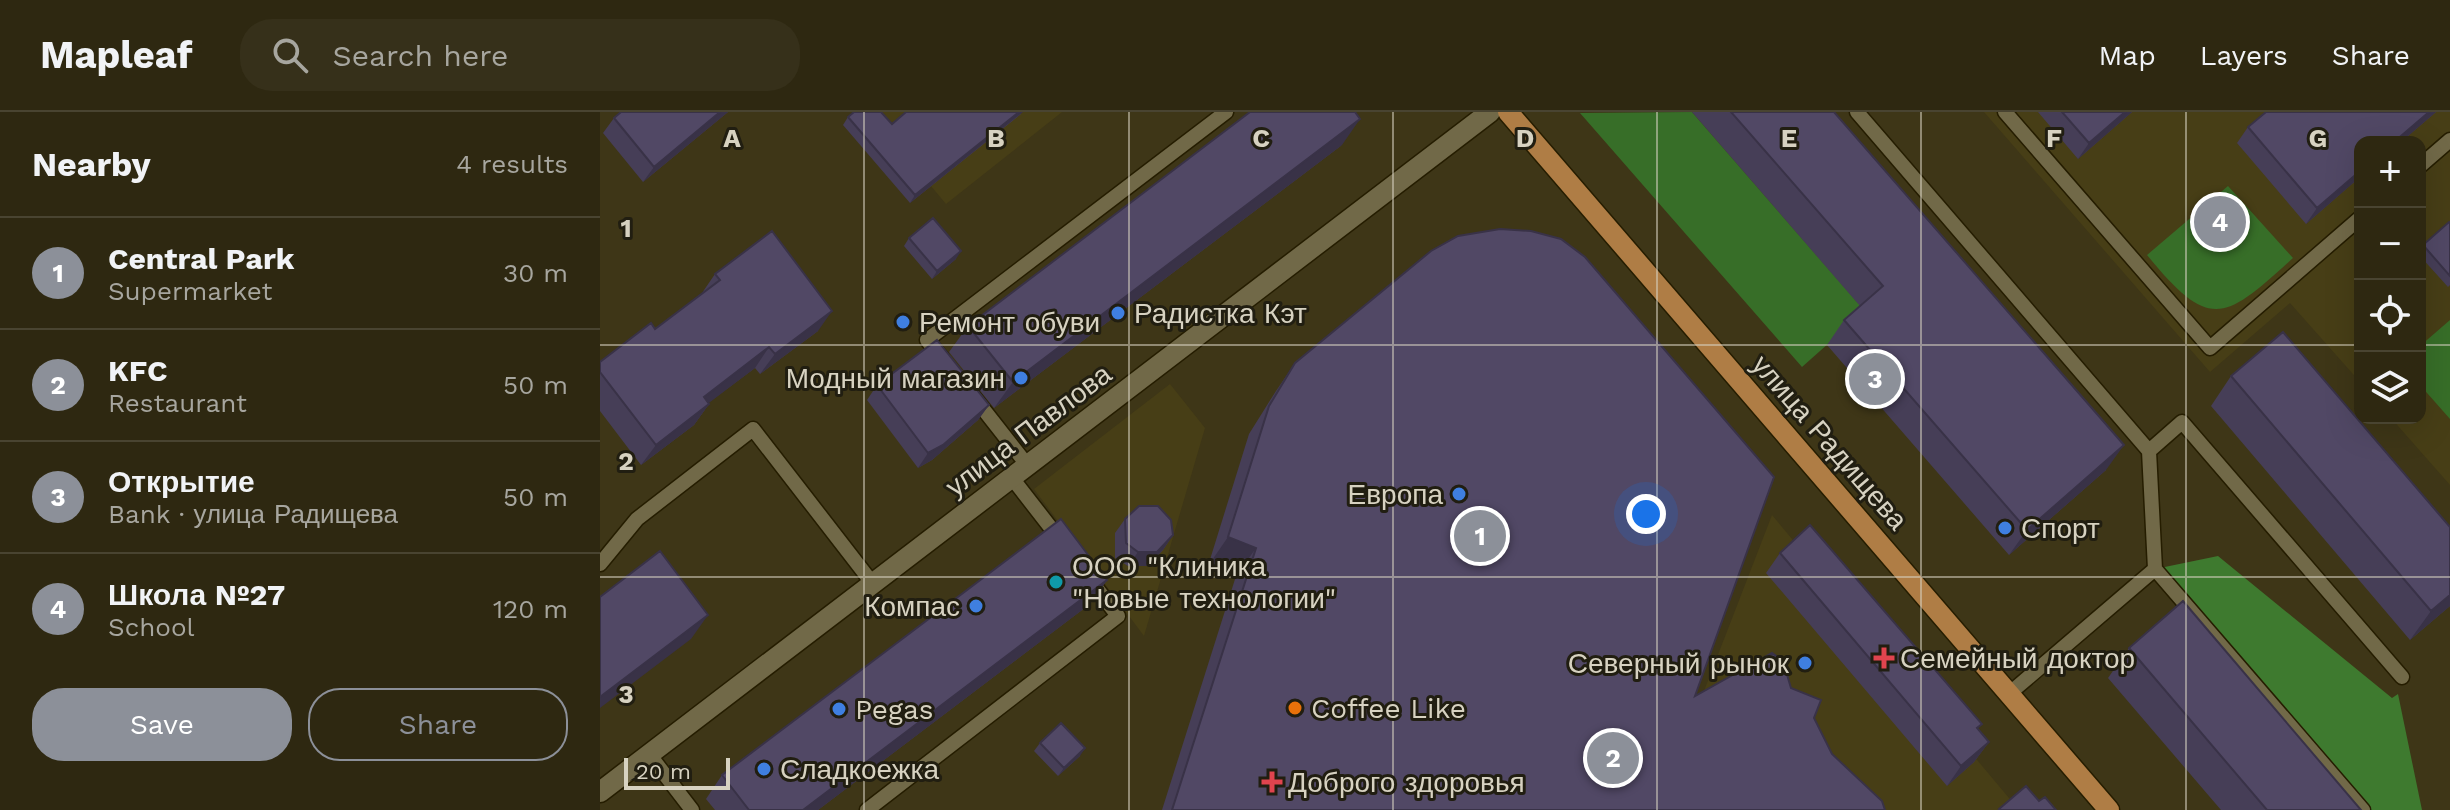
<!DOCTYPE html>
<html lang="en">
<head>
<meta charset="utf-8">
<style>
	:root { --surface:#2e2811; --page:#36301a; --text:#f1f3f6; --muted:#a7a69f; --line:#494431; --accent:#8c9099 }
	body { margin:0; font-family:"Work Sans",sans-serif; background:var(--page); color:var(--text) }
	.controls { position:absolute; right:24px; top:24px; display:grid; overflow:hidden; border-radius:16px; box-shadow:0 8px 32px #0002 }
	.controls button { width:72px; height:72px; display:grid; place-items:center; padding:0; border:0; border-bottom:2px solid var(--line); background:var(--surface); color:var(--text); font:40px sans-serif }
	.scale { position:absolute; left:24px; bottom:20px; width:106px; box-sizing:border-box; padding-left:8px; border:4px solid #d7d2c1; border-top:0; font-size:22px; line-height:28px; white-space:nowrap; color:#d7d2c1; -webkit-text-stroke:6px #211e11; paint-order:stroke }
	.you { position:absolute; left:1046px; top:402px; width:28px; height:28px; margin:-20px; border:6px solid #fff; border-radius:50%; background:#1a73e8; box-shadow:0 0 0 12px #1a73e833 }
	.badge { display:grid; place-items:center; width:52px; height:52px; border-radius:50%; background:var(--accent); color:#fff; font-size:26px; font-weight:700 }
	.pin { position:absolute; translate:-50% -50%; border:4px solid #fff; box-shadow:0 2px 8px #0006 }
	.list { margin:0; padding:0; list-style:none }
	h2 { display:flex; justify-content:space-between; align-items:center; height:104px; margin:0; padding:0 32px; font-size:34px }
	h2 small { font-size:26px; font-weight:400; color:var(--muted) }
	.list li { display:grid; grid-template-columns:52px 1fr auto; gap:24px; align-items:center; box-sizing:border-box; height:112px; padding:0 32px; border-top:2px solid var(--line) }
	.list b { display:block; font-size:30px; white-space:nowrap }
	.list p { margin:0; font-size:26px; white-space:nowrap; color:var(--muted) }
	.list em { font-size:26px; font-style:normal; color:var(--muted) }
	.actions { display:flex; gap:16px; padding:24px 32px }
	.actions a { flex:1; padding:18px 0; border:2px solid var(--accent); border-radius:32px; text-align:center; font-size:28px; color:var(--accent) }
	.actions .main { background:var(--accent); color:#fff }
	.icon { flex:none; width:44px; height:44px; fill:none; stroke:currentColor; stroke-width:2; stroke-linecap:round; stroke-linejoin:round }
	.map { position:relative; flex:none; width:1850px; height:698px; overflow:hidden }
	header { display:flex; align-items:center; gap:48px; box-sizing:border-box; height:112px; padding:0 40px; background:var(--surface); border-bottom:2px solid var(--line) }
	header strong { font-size:38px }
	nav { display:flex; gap:44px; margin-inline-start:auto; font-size:28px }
	.search { width:560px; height:72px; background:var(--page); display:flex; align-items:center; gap:20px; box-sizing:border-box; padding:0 28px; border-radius:32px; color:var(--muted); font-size:30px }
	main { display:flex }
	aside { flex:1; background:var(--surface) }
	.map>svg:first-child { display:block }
	.built { fill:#473e16 }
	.green { fill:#376e28 }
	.forest { fill:#3e7a2f }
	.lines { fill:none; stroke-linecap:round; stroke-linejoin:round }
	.lane-casing { stroke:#251d00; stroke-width:17 }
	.secondary-casing { stroke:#251d00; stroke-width:23 }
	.primary-casing { stroke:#251d00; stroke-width:23 }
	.lane { stroke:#716948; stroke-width:14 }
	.secondary { stroke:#716948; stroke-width:20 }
	.primary { stroke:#af7d45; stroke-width:20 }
	.wall { fill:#463e57 }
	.shaded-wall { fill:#393247 }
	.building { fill:#514865; stroke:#393247; stroke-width:2 }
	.grid { fill:none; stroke:#d7d2c1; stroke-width:2; stroke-opacity:0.55 }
	.shop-dot { fill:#3f7fe0; stroke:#211e11; stroke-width:3 }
	.culture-dot { fill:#0f9aa8; stroke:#211e11; stroke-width:3 }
	.health-dot { fill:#e0444e; stroke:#211e11; stroke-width:3 }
	.food-dot { fill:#e8710a; stroke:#211e11; stroke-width:3 }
	.labels { text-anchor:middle; stroke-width:6; stroke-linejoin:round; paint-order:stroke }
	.poi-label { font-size:28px; fill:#d7d2c1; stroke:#211e11; text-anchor:start }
	.street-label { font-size:28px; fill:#d7d2c1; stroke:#211e11 }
	.grid-label { font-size:26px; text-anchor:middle; font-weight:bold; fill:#d7d2c1; stroke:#211e11; stroke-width:6; stroke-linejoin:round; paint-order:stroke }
</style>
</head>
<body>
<header>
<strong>Mapleaf</strong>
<div class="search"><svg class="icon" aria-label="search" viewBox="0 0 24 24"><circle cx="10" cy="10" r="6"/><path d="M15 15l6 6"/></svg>Search here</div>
<nav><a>Map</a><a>Layers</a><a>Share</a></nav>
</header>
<main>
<aside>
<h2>Nearby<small>4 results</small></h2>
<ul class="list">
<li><span class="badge">1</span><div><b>Central Park</b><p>Supermarket</p></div><em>30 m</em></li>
<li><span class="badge">2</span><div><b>KFC</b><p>Restaurant</p></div><em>50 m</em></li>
<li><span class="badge">3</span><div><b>Открытие</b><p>Bank · улица Радищева</p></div><em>50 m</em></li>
<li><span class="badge">4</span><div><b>Школа №27</b><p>School</p></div><em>120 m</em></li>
</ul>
<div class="actions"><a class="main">Save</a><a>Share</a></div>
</aside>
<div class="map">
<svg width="1850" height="698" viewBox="0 0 1850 698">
	<rect width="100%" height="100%" fill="#3e3617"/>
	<!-- built -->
	<path class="built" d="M269,0H462L346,92Z
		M1384,0H1850V373L1791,306H1820V30H1760V270L1690,191L1610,260Z
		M570,272L605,316L544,524L434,377Z
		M1172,403L1419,698H1058Z"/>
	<!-- green -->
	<path class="green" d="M1092,0L1265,199L1202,255L980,1Z
		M1628,74L1693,146C1624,209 1610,220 1547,143Z
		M1850,208V307L1820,273V234Z"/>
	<!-- forest -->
	<path class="forest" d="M1618,444L1792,586L1798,582L1822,698H1763L1555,457Z"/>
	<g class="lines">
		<defs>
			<path id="lane" d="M1257,0L1549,339L1555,457
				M1405,0L1610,236L1760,106
				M1820,54L1850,28
				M342,246L327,228L626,0
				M373,284L428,354
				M1549,339L1582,310L1802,565
				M412,366L461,429
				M0,452L37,407L153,317L273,472
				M1410,581L1555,457L1763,698
				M49,642L92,698
				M267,698L518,504L488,465"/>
			<path id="secondary" d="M0,680L890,0"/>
			<path id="primary" d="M908,0L1509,698"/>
		</defs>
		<!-- lane casing -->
		<use href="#lane" class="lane-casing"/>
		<!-- secondary casing -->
		<use href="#secondary" class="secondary-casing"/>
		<!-- primary casing -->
		<use href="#primary" class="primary-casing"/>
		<!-- lane -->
		<use href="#lane" class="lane"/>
		<!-- secondary -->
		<use href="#secondary" class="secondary"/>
		<!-- primary -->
		<use href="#primary" class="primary"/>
	</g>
	<!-- wall -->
	<path class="wall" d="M128,0L43,70L3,21L14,6Z
		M1092,0H1234L1506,358L1409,443L1227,233L1244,208L1260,194Z
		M1438,0H1532L1478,47Z
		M1836,0L1801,30H1760V65L1706,112L1637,31L1648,15Z
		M421,2L310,91L243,13L248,5L292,12Z
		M742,33L394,296L349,240L368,214Z
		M1850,111V173L1848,175L1820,144V137L1823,133Z
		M309,126L356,147L332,167L304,134Z
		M115,162L218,219L160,262L155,256L108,291L109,292L94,313L41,353L0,299V250L55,217L102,181Z
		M695,251L1095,584L1191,576L1214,606L1232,642L1285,698H562L636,464L608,454L649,322L676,279Z
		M1631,264L1850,415V494L1810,528L1611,294Z
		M277,273L389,293L378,308L332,348L318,356L267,288Z
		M525,407L573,423L563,438L547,454H528L515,446V421Z
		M1180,441L1378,617L1389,630L1374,650L1347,674L1166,461Z
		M507,468L490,492L218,698H115L106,687L122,663Z
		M1529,536L1761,698H1621L1508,566Z
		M440,631L480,644L458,664L434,639Z"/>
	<!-- shaded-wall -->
	<path class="shaded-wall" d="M120,0H128L43,70L54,55Z
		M419,0H423L310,91L315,83Z
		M1525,0H1532L1478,47L1489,31Z
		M1829,0H1836L1801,30H1794Z
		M760,7L742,33L394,296L413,270Z
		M1760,59V65L1706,112L1717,96Z
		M361,139L356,147L332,167L337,159Z
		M232,199L218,219L160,262L175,242Z
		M169,235L155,256L89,306L104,285Z
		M109,292L94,313L41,353L56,333Z
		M389,293L378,308L332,348L318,356L328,341Z
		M1524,333L1506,358L1409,443L1427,418Z
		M573,423L563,438L547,454H528L538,440Z
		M628,425L656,436L636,464L608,454Z
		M507,468L490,492L218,698H203Z
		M1850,483V494L1810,528L1831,499Z
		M108,503L91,527L0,596V585Z
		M1389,630L1374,650L1347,674L1361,654Z
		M485,636L480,644L458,664L464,656Z"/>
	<!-- building -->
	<path class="building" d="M21,0H120L54,55L14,6Z
		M254,0H281L292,12L306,0H419L315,83L248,5Z
		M650,0H755L760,7L413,270L368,214Z
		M1131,0H1234L1524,333L1427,418L1244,208L1283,174Z
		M1462,0H1525L1489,31Z
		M1666,0H1829L1794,30H1760V59L1717,96L1648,15Z
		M333,106L361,139L337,159L309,126Z
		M1849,110L1850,111V164L1823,133Z
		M900,117L931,119L961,127L985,145L1174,365L1095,584L1172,541L1183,549L1191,576L1221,588L1214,606L1232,642L1282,689L1285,698H572L656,436L628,425L669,294L695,251L831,139L858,124Z
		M172,119L232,199L175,242L169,235L104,285L109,292L56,333L0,260V250L51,211L55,217L120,168L115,162Z
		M1683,220L1850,415V483L1831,499L1631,264Z
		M337,228L389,293L343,333L328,341L277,273Z
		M539,394H558L571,408L573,423L557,440H538L526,431L525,407Z
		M461,407L507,468L203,698H149L122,663Z
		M1210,413L1382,612L1377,616L1389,630L1361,654L1180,441Z
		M60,439L108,503L0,585V485Z
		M1583,489L1761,698H1667L1529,536Z
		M461,611L485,636L464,656L440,631Z
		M1426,674L1439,689L1445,685L1456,698H1401L1399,697Z"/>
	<!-- grid -->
	<path class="grid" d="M264,0V698M529,0V698M793,0V698M1057,0V698M1321,0V698M1586,0V698M0,233H1760M1820,233H1850M0,465H1850"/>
	<!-- markers -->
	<g class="shop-dot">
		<circle cx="518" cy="201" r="8"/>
		<circle cx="303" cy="210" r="8"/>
		<circle cx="421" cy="266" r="8"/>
		<circle cx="859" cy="382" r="8"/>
		<circle cx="1405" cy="416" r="8"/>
		<circle cx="376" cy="494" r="8"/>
		<circle cx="1205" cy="551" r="8"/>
		<circle cx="239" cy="597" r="8"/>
		<circle cx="164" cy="657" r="8"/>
	</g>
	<circle class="culture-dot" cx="456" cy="470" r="8"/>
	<g class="health-dot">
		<path d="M1280 534h8v8h8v8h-8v8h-8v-8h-8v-8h8z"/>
		<path d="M668 658h8v8h8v8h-8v8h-8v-8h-8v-8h8z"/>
	</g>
	<circle class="food-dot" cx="695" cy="596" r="8"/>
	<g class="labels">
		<!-- poi labels -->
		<g class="poi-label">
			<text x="534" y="211">Радистка Кэт</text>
			<text x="319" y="220">Ремонт обуви</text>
			<text x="405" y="276" text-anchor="end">Модный магазин</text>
			<text x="843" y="392" text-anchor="end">Европа</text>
			<text x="1421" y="426">Спорт</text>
			<text x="472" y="464">ООО "Клиника<tspan x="472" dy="32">"Новые технологии"</tspan></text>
			<text x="360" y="504" text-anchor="end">Компас</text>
			<text x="1300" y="556">Семейный доктор</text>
			<text x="1189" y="561" text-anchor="end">Северный рынок</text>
			<text x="711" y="606">Coffee Like</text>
			<text x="255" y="607">Pegas</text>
			<text x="180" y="667">Сладкоежка</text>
			<text x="688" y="680">Доброго здоровья</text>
		</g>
		<!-- street labels -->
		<g class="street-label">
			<text transform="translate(428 318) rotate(-37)" y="10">улица Павлова</text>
			<text transform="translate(1230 330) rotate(49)" y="10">улица Радищева</text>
		</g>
	</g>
	<g class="grid-label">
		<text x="132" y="35">A</text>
		<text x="396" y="35">B</text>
		<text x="661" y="35">C</text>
		<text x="925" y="35">D</text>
		<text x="1189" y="35">E</text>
		<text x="1454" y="35">F</text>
		<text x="1718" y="35">G</text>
		<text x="26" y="125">1</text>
		<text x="26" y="358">2</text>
		<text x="26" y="591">3</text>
	</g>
</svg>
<div class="controls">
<button>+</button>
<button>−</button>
<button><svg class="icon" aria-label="locate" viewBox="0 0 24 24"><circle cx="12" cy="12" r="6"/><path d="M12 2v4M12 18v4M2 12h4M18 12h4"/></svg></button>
<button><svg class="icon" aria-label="layers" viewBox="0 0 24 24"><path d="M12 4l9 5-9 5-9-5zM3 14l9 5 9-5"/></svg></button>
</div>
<div class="scale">20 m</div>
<div class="you"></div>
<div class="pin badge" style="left:880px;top:424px">1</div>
<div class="pin badge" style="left:1013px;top:646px">2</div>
<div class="pin badge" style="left:1275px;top:267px">3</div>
<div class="pin badge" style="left:1620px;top:110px">4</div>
</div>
</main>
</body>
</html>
